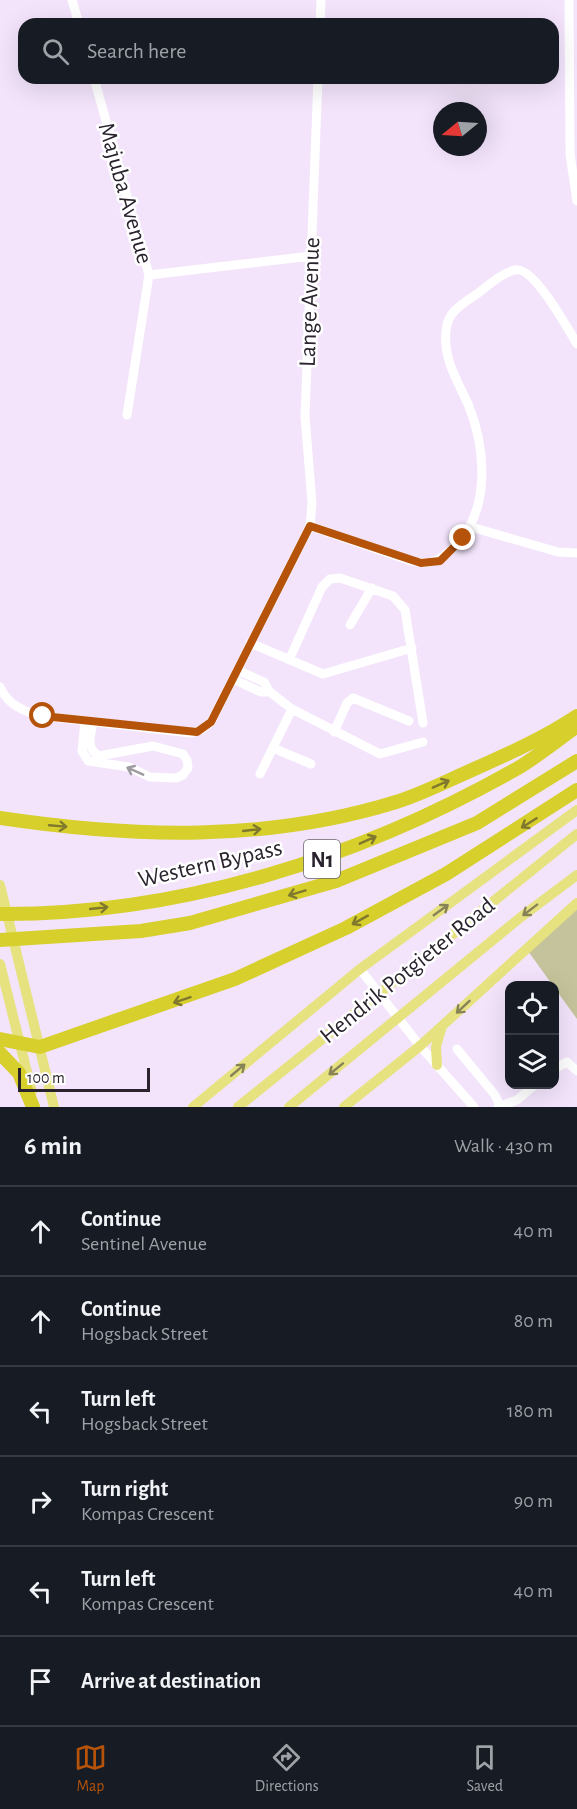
<!DOCTYPE html>
<html lang="en">
<head>
<meta charset="utf-8">
<style>
	:root { --surface:#171b24; --page:#242831; --text:#f1f3f6; --muted:#9ea1a6; --line:#363941; --accent:#b45309 }
	body { margin:0; font-family:"Alegreya Sans",sans-serif; background:var(--page); color:var(--text) }
	.controls { position:absolute; right:18px; bottom:18px; display:grid; overflow:hidden; border-radius:12px; box-shadow:0 6px 24px #0002 }
	.controls button { width:54px; height:54px; display:grid; place-items:center; padding:0; border:0; border-bottom:2px solid var(--line); background:var(--surface); color:var(--text); font:30px sans-serif }
	.compass { position:absolute; left:433px; top:102px; width:54px; height:54px; border-radius:50%; background:var(--surface); box-shadow:0 6px 24px #0002; rotate:252deg }
	.scale { position:absolute; left:18px; bottom:15px; width:132px; box-sizing:border-box; padding-left:6px; border:3px solid #2a232e; border-top:0; font-size:16px; line-height:21px; white-space:nowrap; color:#2a232e; -webkit-text-stroke:4px #fff; paint-order:stroke }
	.stop { position:absolute; width:18px; height:18px; margin:-14px; border:4px solid #b45309; border-radius:50%; background:#fff }
	.stop.end { background:#b45309; border-color:#fff; box-shadow:0 2px 6px #0008 }
	.list { margin:0; padding:0; list-style:none }
	h2 { display:flex; justify-content:space-between; align-items:center; height:78px; margin:0; padding:0 24px; font-size:26px }
	h2 small { font-size:20px; font-weight:400; color:var(--muted) }
	.list li { display:grid; grid-template-columns:39px 1fr auto; gap:18px; align-items:center; box-sizing:border-box; height:90px; padding:0 24px; border-top:2px solid var(--line) }
	.list b { display:block; font-size:22px; white-space:nowrap }
	.list p { margin:0; font-size:20px; white-space:nowrap; color:var(--muted) }
	.list em { font-size:20px; font-style:normal; color:var(--muted) }
	.icon { flex:none; width:33px; height:33px; fill:none; stroke:currentColor; stroke-width:2; stroke-linecap:round; stroke-linejoin:round }
	.map { position:relative; flex:none; width:577px; height:1107px; overflow:hidden }
	.search { position:absolute; background:var(--surface); box-shadow:0 6px 24px #0002; left:18px; right:18px; top:18px; height:66px; display:flex; align-items:center; gap:15px; box-sizing:border-box; padding:0 21px; border-radius:18px; color:var(--muted); font-size:22px }
	.sheet { height:618px; background:var(--surface) }
	nav { display:flex; justify-content:space-around; align-items:center; box-sizing:border-box; height:84px; border-top:2px solid var(--line); background:var(--surface); font-size:16px; color:var(--muted) }
	nav a { display:grid; justify-items:center; gap:3px }
	nav .on { color:var(--accent) }
	.map>svg:first-child { display:block }
	.green { fill:#c4c39b }
	.lines { fill:none; stroke-linecap:round; stroke-linejoin:round }
	.minor { stroke:#fff; stroke-width:9 }
	.major { stroke:#e6e280; stroke-width:10 }
	.highway { stroke:#d6cf2c; stroke-width:14 }
	.oneway { stroke:#9f9ca1 }
	.oneway2 { stroke:#80792d }
	.oneway3 { stroke:#888257 }
	.route { stroke:#b45309; stroke-width:8 }
	.labels { text-anchor:middle; stroke-width:5; stroke-linejoin:round; paint-order:stroke }
	.shield { fill:#fff; stroke:#6a656d; stroke-width:1.5 }
	.shield-label { font-size:22px; font-weight:bold; fill:#2a232e }
	.street-label { font-size:24px; fill:#2a232e; stroke:#fff }
</style>
</head>
<body>
<div class="map">
<svg width="577" height="1107" viewBox="0 0 577 1107">
	<rect width="100%" height="100%" fill="#f3e4fb"/>
	<!-- green -->
	<path class="green" d="M577,908V1019L528,951Z"/>
	<g class="lines">
		<!-- minor -->
		<path class="minor" d="M72,0L79,24
			M569,0L570,154L577,201
			M320,24L321,0
			M94,78L149,275L127,415
			M149,275L311,256
			M310,526L411,561C431,566 441,560 455,546C491,510 486,448 468,404C457,380 443,358 446,331C447,312 462,304 477,294C488,286 501,273 515,270C533,265 568,329 577,344
			M471,527L558,552L577,553
			M350,625L372,588
			M250,643L323,674L412,648
			M289,660L322,587L330,579L340,578L393,596L405,610L423,723
			M237,670L264,682L270,692L292,709L380,754L423,742
			M233,679L261,692H270
			M0,687C8,705 24,712 43,716L191,733L201,730L211,722L310,526L312,503L305,416L318,78
			M85,721L82,751L88,761L129,767L150,777L176,778L183,775L188,768L187,760L183,754L153,746L99,756C85,748 91,735 93,722
			M334,732L347,703L353,698L409,721
			M273,748L311,764
			M260,774L292,709
			M360,969L420,1046L474,1107
			M457,1049L495,1095L500,1106
			M554,1069L567,1062L577,1071
			M498,1107L517,1100L536,1084"/>
		<!-- major -->
		<path class="major" d="M0,885L54,1107
			M0,964L32,1092
			M437,1065L436,1047L442,1026
			M193,1107L360,969L577,810
			M238,1107L577,834
			M289,1107L521,917L577,875
			M344,1107L420,1046L577,903"/>
		<!-- highway -->
		<path class="highway" d="M0,818C133,838 267,842 396,802C422,794 447,781 472,770C508,754 544,738 577,716
			M0,914C182,915 361,857 518,768C538,756 558,740 577,726
			M0,940L141,931L190,923L336,881L477,823L577,761
			M0,1039L40,1047L235,979L346,928L446,874L577,790
			M0,1053L19,1073L33,1107"/>
	</g>
	<!-- one-way arrows -->
	<defs><path id="oneway-shaft" d="M-6 0H5M1.5-3L5.5 0L1.5 3" fill="none" stroke-width="1.6" stroke-linecap="round" stroke-linejoin="round" transform="scale(1.5)"/></defs>
	<use class="oneway" href="#oneway-shaft" transform="translate(135 771) rotate(-156)"/>
	<g class="oneway2">
		<use href="#oneway-shaft" transform="translate(441 784) rotate(-24)"/>
		<use href="#oneway-shaft" transform="translate(529 823) rotate(148)"/>
		<use href="#oneway-shaft" transform="translate(58 826) rotate(5)"/>
		<use href="#oneway-shaft" transform="translate(252 830) rotate(-6)"/>
		<use href="#oneway-shaft" transform="translate(368 840) rotate(-24)"/>
		<use href="#oneway-shaft" transform="translate(297 893) rotate(163)"/>
		<use href="#oneway-shaft" transform="translate(99 908) rotate(-6)"/>
		<use href="#oneway-shaft" transform="translate(360 920) rotate(151)"/>
		<use href="#oneway-shaft" transform="translate(182 1000) rotate(161)"/>
	</g>
	<g class="oneway3">
		<use href="#oneway-shaft" transform="translate(441 910) rotate(-36)"/>
		<use href="#oneway-shaft" transform="translate(530 910) rotate(143)"/>
		<use href="#oneway-shaft" transform="translate(463 1007) rotate(137)"/>
		<use href="#oneway-shaft" transform="translate(336 1069) rotate(141)"/>
		<use href="#oneway-shaft" transform="translate(238 1070) rotate(-40)"/>
	</g>
	<g class="lines">
		<!-- route -->
		<path class="route" d="M43,716L197,732L211,722L310,526L421,563L440,561L463,538"/>
	</g>
	<g class="labels">
		<!-- shield labels -->
		<rect class="shield" x="304" y="840" width="36" height="38" rx="4.5"/>
		<g class="shield-label">
			<text x="322" y="867">N1</text>
		</g>
		<!-- street labels -->
		<g class="street-label">
			<text transform="translate(126 193) rotate(74)" y="8">Majuba Avenue</text>
			<text transform="translate(309 302) rotate(-88)" y="8">Lange Avenue</text>
			<text transform="translate(210 863) rotate(-13)" y="8">Western Bypass</text>
			<text transform="translate(407 970) rotate(-39)" y="8">Hendrik Potgieter Road</text>
		</g>
	</g>
</svg>
<div class="controls">
<button><svg class="icon" aria-label="locate" viewBox="0 0 24 24"><circle cx="12" cy="12" r="6"/><path d="M12 2v4M12 18v4M2 12h4M18 12h4"/></svg></button>
<button><svg class="icon" aria-label="layers" viewBox="0 0 24 24"><path d="M12 4l9 5-9 5-9-5zM3 14l9 5 9-5"/></svg></button>
</div>
<svg class="compass" viewBox="-18 -18 36 36"><path d="M0-13l5 13h-10z" fill="#e53935"/><path d="M0 13l5-13h-10z" fill="#9ea1a6"/></svg>
<div class="scale">100 m</div>
<div class="stop" style="left:43px;top:716px"></div>
<div class="stop end" style="left:463px;top:538px"></div>
<div class="search"><svg class="icon" aria-label="search" viewBox="0 0 24 24"><circle cx="10" cy="10" r="6"/><path d="M15 15l6 6"/></svg>Search here</div>
</div>
<section class="sheet">
<h2>6 min<small>Walk · 430 m</small></h2>
<ul class="list">
<li><svg class="icon" aria-label="ahead" viewBox="0 0 24 24"><path d="M12 20V5M6 11l6-6 6 6"/></svg><div><b>Continue</b><p>Sentinel Avenue</p></div><em>40 m</em></li>
<li><svg class="icon" aria-label="ahead" viewBox="0 0 24 24"><path d="M12 20V5M6 11l6-6 6 6"/></svg><div><b>Continue</b><p>Hogsback Street</p></div><em>80 m</em></li>
<li><svg class="icon" aria-label="left" viewBox="0 0 24 24"><path d="M17 20v-9H6M10 6l-5 5 5 5"/></svg><div><b>Turn left</b><p>Hogsback Street</p></div><em>180 m</em></li>
<li><svg class="icon" aria-label="right" viewBox="0 0 24 24"><path d="M7 20v-9h11M14 6l5 5-5 5"/></svg><div><b>Turn right</b><p>Kompas Crescent</p></div><em>90 m</em></li>
<li><svg class="icon" aria-label="left" viewBox="0 0 24 24"><path d="M17 20v-9H6M10 6l-5 5 5 5"/></svg><div><b>Turn left</b><p>Kompas Crescent</p></div><em>40 m</em></li>
<li><svg class="icon" aria-label="arrive" viewBox="0 0 24 24"><path d="M6 21V4h12l-3 4 3 4H6"/></svg><div><b>Arrive at destination</b></div></li>
</ul>
</section>
<nav>
<a class="on"><svg class="icon" aria-label="map" viewBox="0 0 24 24"><path d="M3 6l6-2 6 2 6-2v14l-6 2-6-2-6 2zM9 4v14M15 6v14"/></svg>Map</a>
<a><svg class="icon" aria-label="directions" viewBox="0 0 24 24"><path d="M12 3l9 9-9 9-9-9zM9 14v-3h6M13 9l2 2-2 2"/></svg>Directions</a>
<a><svg class="icon" aria-label="saved" viewBox="0 0 24 24"><path d="M7 4h10v16l-5-4-5 4z"/></svg>Saved</a>
</nav>
</body>
</html>
